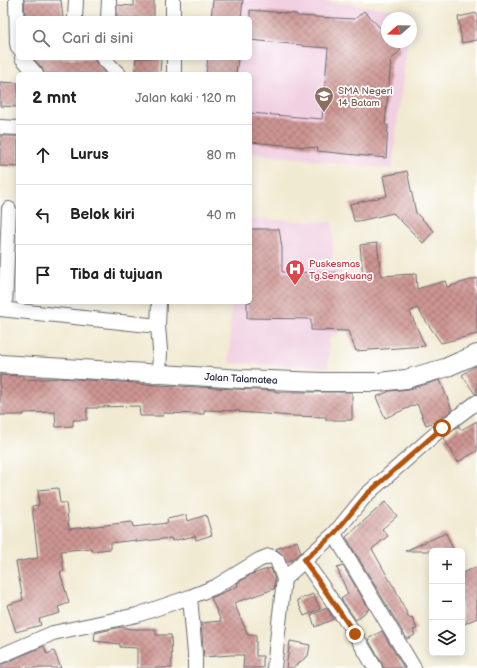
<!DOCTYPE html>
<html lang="id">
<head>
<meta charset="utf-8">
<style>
	:root { --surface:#fff; --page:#f2f2f2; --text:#222; --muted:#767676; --line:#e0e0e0 }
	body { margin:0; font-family:"Balsamiq Sans",sans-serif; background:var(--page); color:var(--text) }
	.controls { position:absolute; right:12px; bottom:12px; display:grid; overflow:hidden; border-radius:6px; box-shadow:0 2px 10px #0003 }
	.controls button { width:36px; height:36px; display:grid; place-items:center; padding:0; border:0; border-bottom:1px solid var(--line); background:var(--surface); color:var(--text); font:20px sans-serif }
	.compass { position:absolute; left:381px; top:12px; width:36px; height:36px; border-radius:50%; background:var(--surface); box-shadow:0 2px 10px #0003; rotate:250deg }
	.stop { position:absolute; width:12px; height:12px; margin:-9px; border:3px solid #b45309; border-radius:50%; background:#fff }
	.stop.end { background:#b45309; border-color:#fff; box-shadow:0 1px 4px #0008 }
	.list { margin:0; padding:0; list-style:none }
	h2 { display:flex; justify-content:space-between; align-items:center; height:52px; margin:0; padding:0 16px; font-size:17px }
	h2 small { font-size:13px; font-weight:400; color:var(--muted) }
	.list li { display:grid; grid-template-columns:26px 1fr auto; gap:12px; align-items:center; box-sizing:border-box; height:60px; padding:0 16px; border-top:1px solid var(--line) }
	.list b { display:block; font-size:15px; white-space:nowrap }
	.list em { font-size:13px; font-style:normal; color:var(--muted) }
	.icon { flex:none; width:22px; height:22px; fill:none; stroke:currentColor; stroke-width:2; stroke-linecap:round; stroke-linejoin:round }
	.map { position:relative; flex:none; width:477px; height:668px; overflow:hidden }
	.search { position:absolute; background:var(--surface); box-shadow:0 2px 10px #0003; left:16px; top:16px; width:236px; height:44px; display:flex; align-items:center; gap:10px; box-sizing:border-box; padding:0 14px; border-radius:6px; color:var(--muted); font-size:15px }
	.panel { position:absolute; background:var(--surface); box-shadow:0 2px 10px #0003; left:16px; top:72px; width:236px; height:232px; border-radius:6px }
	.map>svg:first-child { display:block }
	.built { fill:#f1d0e2 }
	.building { fill:url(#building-cross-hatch) }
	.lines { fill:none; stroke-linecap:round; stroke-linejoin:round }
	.minor-casing { stroke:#6a6870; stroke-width:16 }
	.tertiary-casing { stroke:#6a6870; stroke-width:20 }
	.minor { stroke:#fff; stroke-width:14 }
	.tertiary { stroke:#fff; stroke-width:18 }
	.route { stroke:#b45309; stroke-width:5 }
	.labels { text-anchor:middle; stroke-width:3.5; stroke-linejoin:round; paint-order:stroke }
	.education-label { font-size:10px; fill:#785e54; stroke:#fff; text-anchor:start }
	.health-label { font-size:10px; fill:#be3a42; stroke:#fff; text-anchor:start }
	.street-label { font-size:10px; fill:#22223b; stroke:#fff }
</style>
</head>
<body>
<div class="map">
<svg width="477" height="668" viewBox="0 0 477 668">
	<defs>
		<pattern id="building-cross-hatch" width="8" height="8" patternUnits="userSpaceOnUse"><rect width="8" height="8" fill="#cd9592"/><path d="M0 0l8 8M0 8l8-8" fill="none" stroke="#a67978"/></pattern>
	</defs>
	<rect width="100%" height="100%" fill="#fff"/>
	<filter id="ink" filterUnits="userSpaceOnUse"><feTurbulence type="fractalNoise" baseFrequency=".025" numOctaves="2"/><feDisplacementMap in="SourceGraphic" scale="8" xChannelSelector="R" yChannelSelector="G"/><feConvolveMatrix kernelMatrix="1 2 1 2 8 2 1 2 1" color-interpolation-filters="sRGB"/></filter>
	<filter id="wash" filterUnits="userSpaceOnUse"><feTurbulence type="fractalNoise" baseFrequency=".012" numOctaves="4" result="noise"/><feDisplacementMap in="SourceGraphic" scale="16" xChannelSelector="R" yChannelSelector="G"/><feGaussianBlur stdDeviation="0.9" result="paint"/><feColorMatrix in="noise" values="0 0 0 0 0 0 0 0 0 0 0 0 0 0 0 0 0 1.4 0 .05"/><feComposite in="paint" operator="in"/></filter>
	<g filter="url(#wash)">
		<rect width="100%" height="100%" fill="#f1ead2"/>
		<!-- built -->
		<path class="built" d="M212,0H312L410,11V18H387V42H407L392,169L250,153V74H203L205,58H250V18H210Z
			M250,219L333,222L332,270H341L339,336L330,335L328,367L229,363L231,302H250Z"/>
		<g id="blocks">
			<!-- building -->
			<path class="building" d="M24,0H61L63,18H25Z
				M134,0H154V18H117V5L134,6Z
				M213,0H243L241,18H211Z
				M250,10L297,14V16L355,19L364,11L387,35V42H394L401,50L391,60L385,125H388L386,158L317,151L318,148L250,142V113L322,119L328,48L302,46V45L250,40Z
				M477,13V40L462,43L458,17Z
				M33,58H95V61L97,64L106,74H44L42,68Z
				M136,58H161L160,74H135Z
				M208,58H238L236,74H206Z
				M0,82L18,83V107L0,106Z
				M0,136H18V167L0,166Z
				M407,171L416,213L434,231L423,243L393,213L359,221H354L350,204L387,196L383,176Z
				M250,229H279L282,248V272L336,273V279L363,277L360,245L377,243L381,276L416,274L417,289L445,281L447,287L477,278V334L441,343L417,308L410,312L425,346L356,351L348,331L311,330V319L247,318V302H250Z
				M477,365V394H475L462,375Z
				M0,375L23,376V380L59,378L137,383V384L276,391V392H352V420H326V417L292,416L239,412V411L204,410V414L163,413V416H140L139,406L98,407V408H87V420H73V426L56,427L55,412L24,413V415H0Z
				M440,380L452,410L435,423V422L426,425L417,404L385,418L376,397L390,391L409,389Z
				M477,421V451L458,462L444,438L459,426L461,430Z
				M58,488L60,503H66L69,529L132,522L133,527L168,523L167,519L187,515L188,521L206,515L212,535L196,540L195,536L172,541L171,538L136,542V540L110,543V549L92,551L91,548L61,551L64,571L60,572L69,603L58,607L60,613L39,619L41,625L16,632L7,605L23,600L16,562L38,558L32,506L39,505L38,490Z
				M385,502L397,516L382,529L388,536L372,549L393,586H394L409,618L412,617L417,629L413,630L415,635L407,639L359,559H360L356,555L346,537Z
				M446,533L454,551H405Z
				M297,541L301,552L292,560L287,562L282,554L276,549Z
				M343,566L369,609L356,620L341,599L348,594L337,568Z
				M477,567V618L462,625V573Z
				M271,568L275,580L274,589L234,603L248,635H256V656H263V668H243L244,655H231L204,657L201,623L221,621L211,598L238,586L237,583L252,574Z
				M313,594L320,609L304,616L297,600Z
				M327,608L334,619L315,627L311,615Z
				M121,627L132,629H156V635H171L172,668H137V648L120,647V644L94,641L95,633Z
				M382,631L404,668H384L382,664L368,639Z
				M290,641L310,645L308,656L292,668H286Z
				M44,646L47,654L54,651L61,668H0V664H3Z"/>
		</g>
	</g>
	<g filter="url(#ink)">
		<use href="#blocks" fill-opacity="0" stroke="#6a6870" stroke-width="1"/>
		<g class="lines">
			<defs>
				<path id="minor" d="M16,0L17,43L18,48
					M173,0V18
					M75,18L76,0
					M108,18L109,0
					M22,58L36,74
					M103,58C109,63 113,70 119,74
					M174,74V58
					M0,127L18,128
					M0,309L158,326L160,350L159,374
					M5,309L9,209
					M158,326L159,302
					M334,534L414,668
					M304,560L355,634L375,668
					M284,579L334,534L366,495L442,428L477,402
					M190,597L195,654V668
					M0,656L53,633L137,615L190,597L215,587L259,560L269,556L273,557L277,560L284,579L274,668"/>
				<path id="tertiary" d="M0,364L242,379L322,382H378L406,379L445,368L477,354"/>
			</defs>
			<!-- minor casing -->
			<use href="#minor" class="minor-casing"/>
			<!-- tertiary casing -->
			<use href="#tertiary" class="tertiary-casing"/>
			<!-- minor -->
			<use href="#minor" class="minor"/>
			<!-- tertiary -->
			<use href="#tertiary" class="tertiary"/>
		</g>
	</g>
	<g class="lines" filter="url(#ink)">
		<!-- route -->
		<path class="route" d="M355,634L304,560L334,534L366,495L442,428"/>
	</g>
	<!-- icons -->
	<defs>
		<symbol id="school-pin" viewBox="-11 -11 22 30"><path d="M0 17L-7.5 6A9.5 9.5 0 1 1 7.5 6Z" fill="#8d6e63" stroke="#fff"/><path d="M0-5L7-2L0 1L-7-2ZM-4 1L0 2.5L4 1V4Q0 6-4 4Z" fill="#fff"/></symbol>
		<symbol id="hospital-pin" viewBox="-11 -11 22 30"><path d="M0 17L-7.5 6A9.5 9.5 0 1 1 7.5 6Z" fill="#e0444e" stroke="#fff"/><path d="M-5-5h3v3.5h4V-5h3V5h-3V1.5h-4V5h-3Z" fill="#fff"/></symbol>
	</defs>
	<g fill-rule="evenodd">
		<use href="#school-pin" x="313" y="85" width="22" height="30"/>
		<use href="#hospital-pin" x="284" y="258" width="22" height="30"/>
	</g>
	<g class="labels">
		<!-- education labels -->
		<g class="education-label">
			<text x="338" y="94">SMA Negeri<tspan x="338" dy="12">14 Batam</tspan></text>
		</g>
		<!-- health labels -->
		<g class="health-label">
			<text x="309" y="267">Puskesmas<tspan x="309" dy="12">Tg.Sengkuang</tspan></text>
		</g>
		<!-- street labels -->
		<g class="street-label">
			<text transform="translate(241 378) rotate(3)" y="4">Jalan Talamatea</text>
		</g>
	</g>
</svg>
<div class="controls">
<button>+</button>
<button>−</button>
<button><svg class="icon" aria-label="layers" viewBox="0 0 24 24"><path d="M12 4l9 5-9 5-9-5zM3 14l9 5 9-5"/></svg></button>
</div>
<svg class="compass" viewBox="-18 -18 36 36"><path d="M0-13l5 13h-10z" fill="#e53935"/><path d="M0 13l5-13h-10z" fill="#767676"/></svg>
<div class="stop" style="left:442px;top:428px"></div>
<div class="stop end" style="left:355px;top:634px"></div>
<div class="search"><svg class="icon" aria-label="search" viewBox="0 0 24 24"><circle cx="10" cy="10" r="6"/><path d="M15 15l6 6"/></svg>Cari di sini</div>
<section class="panel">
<h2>2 mnt<small>Jalan kaki · 120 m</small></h2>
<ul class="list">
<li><svg class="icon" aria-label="ahead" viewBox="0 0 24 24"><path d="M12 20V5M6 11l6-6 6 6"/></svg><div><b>Lurus</b></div><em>80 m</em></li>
<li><svg class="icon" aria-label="left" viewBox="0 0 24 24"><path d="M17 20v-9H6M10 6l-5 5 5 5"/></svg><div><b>Belok kiri</b></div><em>40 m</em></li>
<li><svg class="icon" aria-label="arrive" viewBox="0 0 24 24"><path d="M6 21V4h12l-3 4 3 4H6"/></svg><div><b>Tiba di tujuan</b></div></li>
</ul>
</section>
</div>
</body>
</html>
